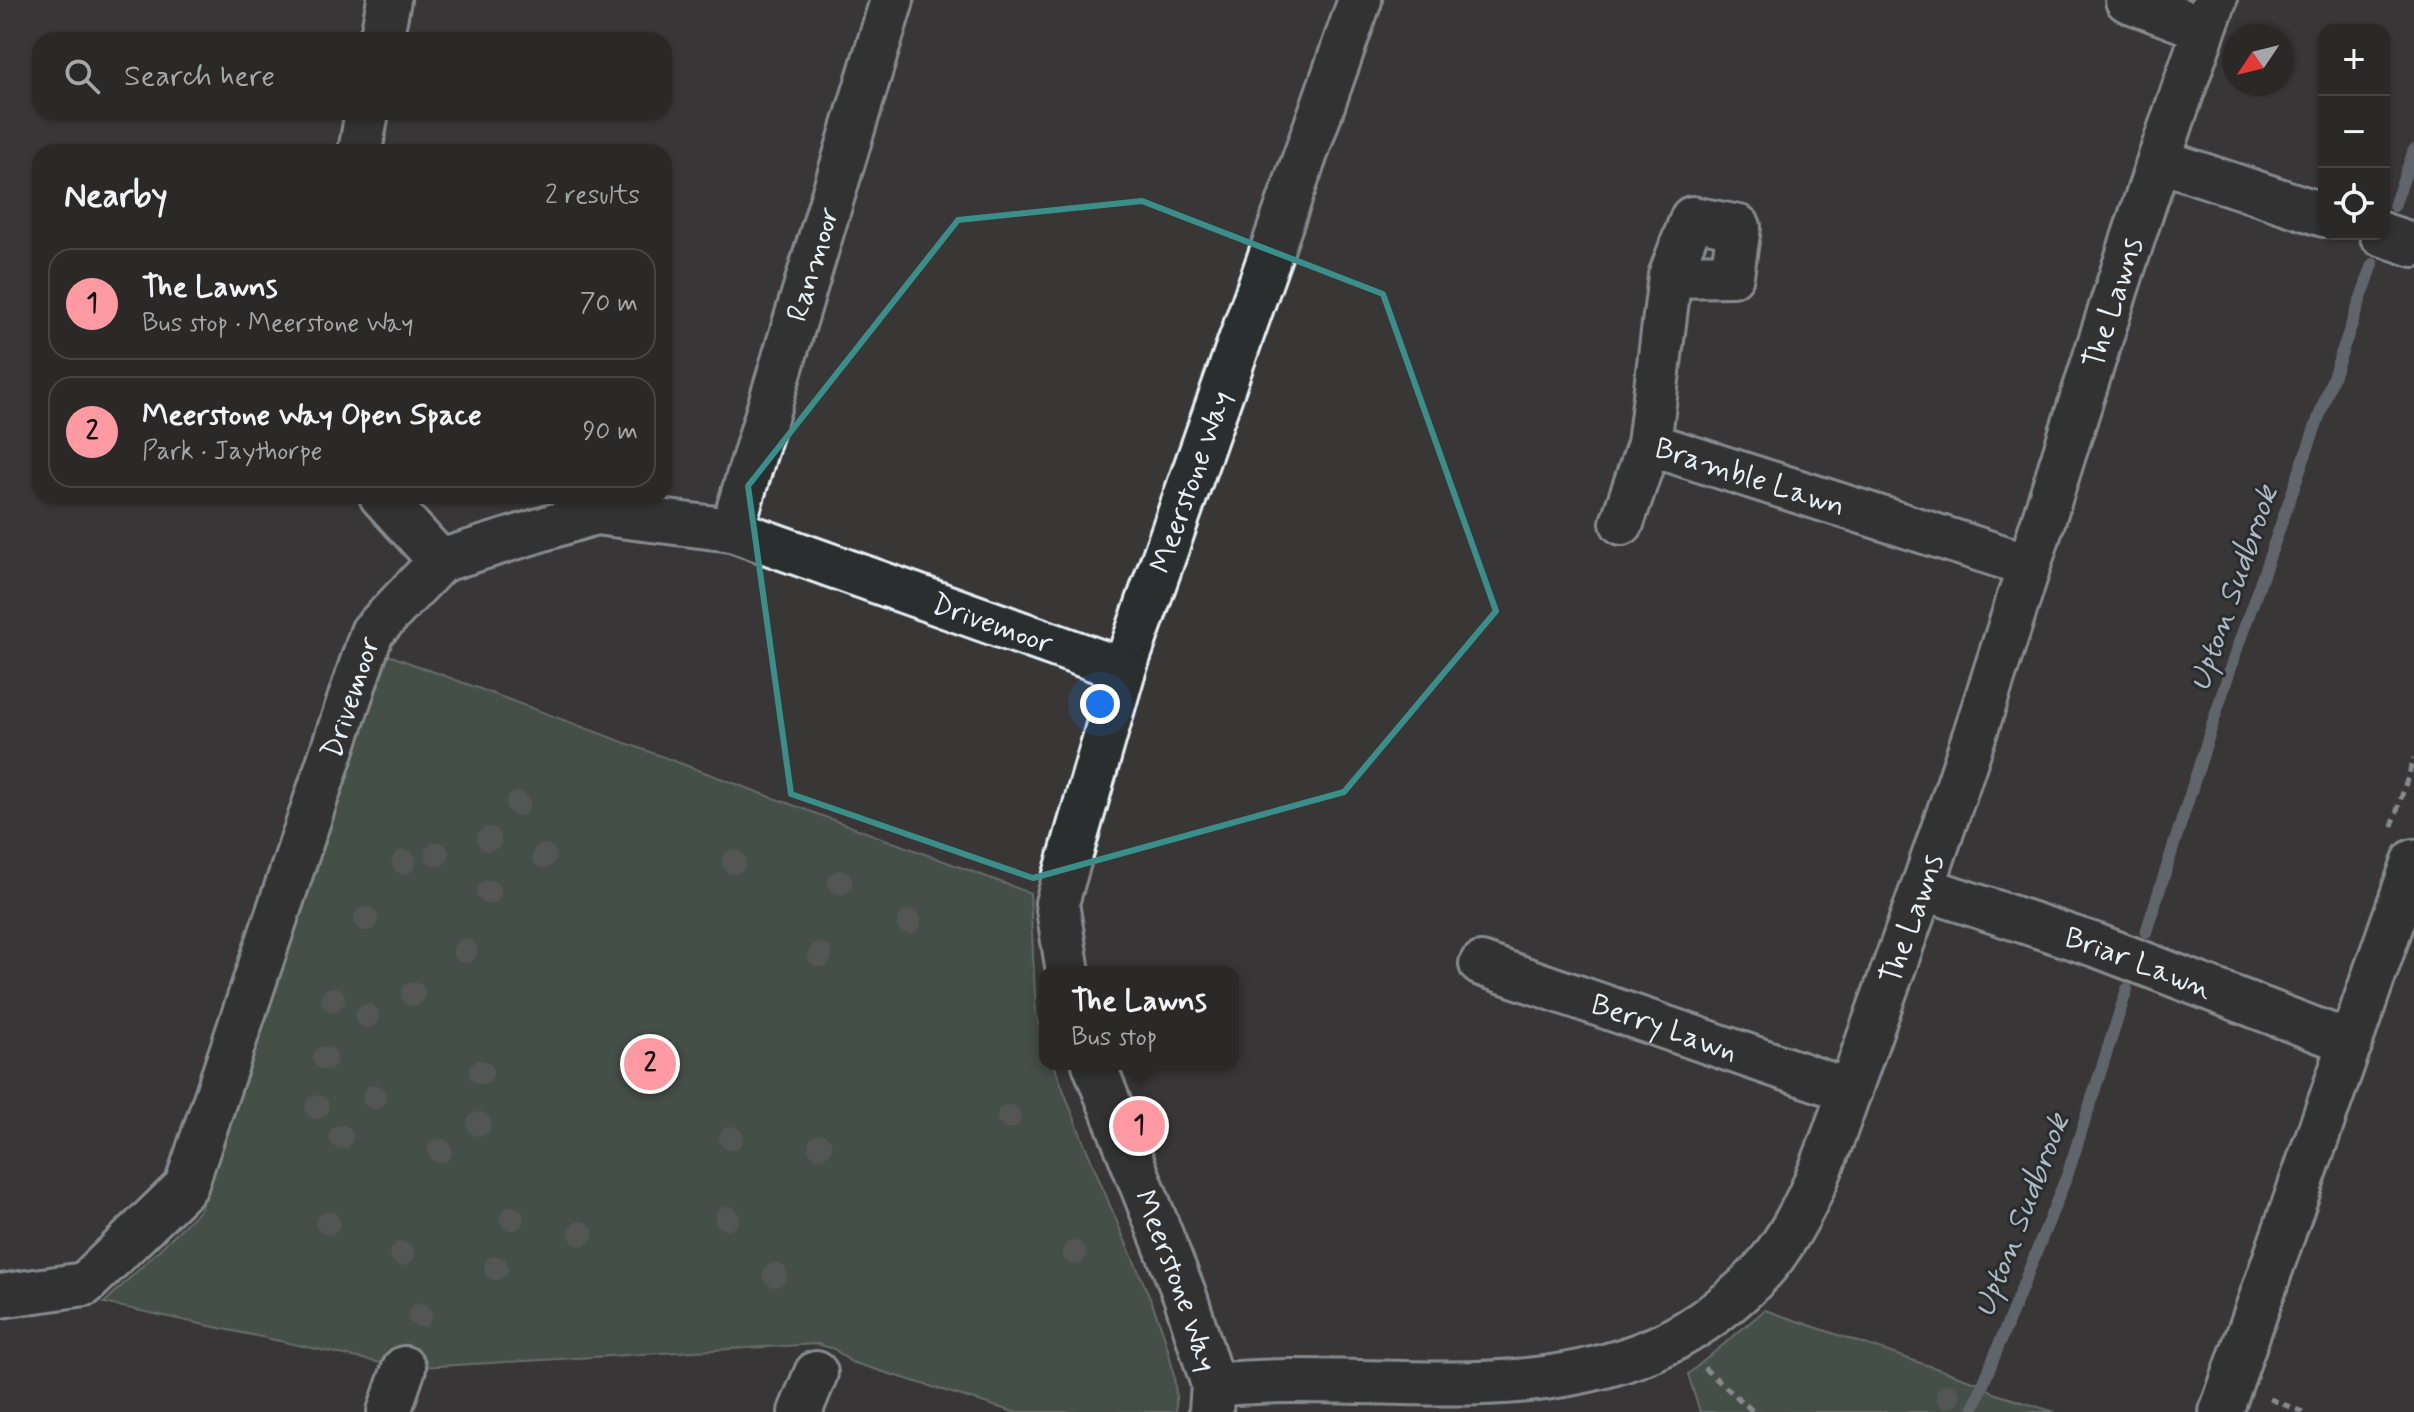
<!DOCTYPE html>
<html lang="en">
<head>
<meta charset="utf-8">
<style>
	:root { --surface:#2a2928; --page:#363534; --text:#f1f3f6; --muted:#a5a6a8; --line:#464545; --accent:#ff9aa2 }
	body { margin:0; font-family:Mynerve,sans-serif; background:var(--page); color:var(--text) }
	.controls { position:absolute; right:24px; top:24px; display:grid; overflow:hidden; border-radius:16px; box-shadow:0 2px 6px #0004 }
	.controls button { width:72px; height:72px; display:grid; place-items:center; padding:0; border:0; border-bottom:2px solid var(--line); background:var(--surface); color:var(--text); font:40px sans-serif }
	.compass { position:absolute; left:2222px; top:24px; width:72px; height:72px; border-radius:50%; background:var(--surface); box-shadow:0 2px 6px #0004; rotate:235deg }
	.you { position:absolute; left:1100px; top:704px; width:28px; height:28px; margin:-20px; border:6px solid #fff; border-radius:50%; background:#1a73e8; box-shadow:0 0 0 12px #1a73e833 }
	.badge { display:grid; place-items:center; width:52px; height:52px; border-radius:50%; background:var(--accent); color:#111; font-size:26px; font-weight:700 }
	.pin { position:absolute; translate:-50% -50%; border:4px solid #fff; box-shadow:0 2px 8px #0006 }
	.popup { position:absolute; left:1039px; top:966px; width:200px; height:104px; box-sizing:border-box; display:grid; place-content:center; border-radius:16px; background:var(--surface); filter:drop-shadow(0 2px 6px #0005); font-size:26px; white-space:nowrap; color:var(--muted) }
	.popup b { font-size:30px; color:var(--text) }
	.popup::after { content:''; position:absolute; left:50%; top:100%; margin-left:-16px; border:16px solid transparent; border-top-color:var(--surface) }
	.list { margin:0; padding:0; list-style:none }
	h2 { display:flex; justify-content:space-between; align-items:center; height:104px; margin:0; padding:0 32px; font-size:34px }
	h2 small { font-size:26px; font-weight:400; color:var(--muted) }
	.list li { display:grid; grid-template-columns:52px 1fr auto; gap:24px; align-items:center; box-sizing:border-box; height:112px; margin:0 16px 16px; padding:0 16px; border:2px solid var(--line); border-radius:24px }
	.list b { display:block; font-size:30px; white-space:nowrap }
	.list p { margin:0; font-size:26px; white-space:nowrap; color:var(--muted) }
	.list em { font-size:26px; font-style:normal; color:var(--muted) }
	.icon { flex:none; width:44px; height:44px; fill:none; stroke:currentColor; stroke-width:2; stroke-linecap:round; stroke-linejoin:round }
	.map { position:relative; flex:none; width:2414px; height:1412px; overflow:hidden }
	.search { position:absolute; background:var(--surface); box-shadow:0 2px 6px #0004; left:32px; top:32px; width:640px; height:88px; display:flex; align-items:center; gap:20px; box-sizing:border-box; padding:0 28px; border-radius:24px; color:var(--muted); font-size:30px }
	.panel { position:absolute; background:var(--surface); box-shadow:0 2px 6px #0004; left:32px; top:144px; width:640px; height:360px; border-radius:24px }
	.map>svg:first-child { display:block }
	.green { fill:#536d5c; stroke:#9eafaa; stroke-width:2 }
	.lines { fill:none; stroke-linecap:round; stroke-linejoin:round }
	.stream { stroke:#8f9eaa; stroke-width:12 }
	.street-casing { stroke:#e8f1f8; stroke-width:48 }
	.path { stroke:#e8f1f8; stroke-width:5; stroke-dasharray:8 6; stroke-linecap:butt }
	.street { stroke:#2a2d2e; stroke-width:42 }
	.tree { fill:#747d7a }
	.marked { fill:none; stroke:#3a8f8a; stroke-width:6; stroke-linejoin:round }
	.labels { text-anchor:middle; stroke-width:6; stroke-linejoin:round; paint-order:stroke }
	.street-label { font-size:30px; fill:#e8f1f8; stroke:#2a2d2e }
	.water-label { font-size:32px; font-style:italic; fill:#adb9c4; stroke:#2a2d2e }
</style>
</head>
<body>
<div class="map">
<svg width="2414" height="1412" viewBox="0 0 2414 1412">
	<rect width="100%" height="100%" fill="#383736"/>
	<filter id="ink" filterUnits="userSpaceOnUse"><feTurbulence type="fractalNoise" baseFrequency=".0125" numOctaves="2"/><feDisplacementMap in="SourceGraphic" scale="16" xChannelSelector="R" yChannelSelector="G"/><feConvolveMatrix kernelMatrix="1 2 1 2 8 2 1 2 1" color-interpolation-filters="sRGB"/></filter>
	<g filter="url(#ink)">
		<!-- green -->
		<path class="green" d="M375,650L1030,893L1036,1015L1045,1040V1064H1054C1074,1122 1099,1179 1123,1236C1146,1290 1179,1352 1176,1412H1014L851,1362L834,1349L817,1344L404,1368L104,1303L200,1210Z
			M1765,1310L1979,1383L1996,1394L2055,1412H1700L1688,1374Z"/>
		<g class="lines">
			<!-- stream -->
			<path class="stream" d="M2394,206L2414,150
				M2146,932L2235,654L2373,264
				M1972,1412L2068,1173L2127,989"/>
			<defs>
				<g id="street">
					<path d="M2127,0L2204,29"/>
					<path d="M381,40L389,0"/>
					<path d="M360,152L367,112"/>
					<path d="M2161,161L2324,215"/>
					<path d="M2381,234L2414,245"/>
					<path id="s1" d="M1670,276L1732,275L1739,227L1692,218L1670,276L1649,444L2028,565"/>
					<path d="M381,496L440,561"/>
					<path d="M1622,523L1649,444"/>
					<path id="s2" d="M732,530L892,0"/>
					<path id="s3" d="M1923,888L2098,946L2351,1043"/>
					<path id="s4" d="M1481,964L1850,1091"/>
					<path id="s5" d="M1068,972L1057,903L1124,670L1360,0"/>
					<path id="s6" d="M1094,1064L1185,1296L1213,1385L1211,1411"/>
					<path id="s7" d="M0,1296L85,1284L186,1186L372,632L440,561L595,513L732,530L1124,670"/>
					<path id="s8" d="M1213,1385C1366,1369 1529,1412 1671,1341C1710,1320 1757,1284 1781,1246C1814,1197 1831,1142 1851,1087C1870,1035 1888,983 1907,931C2018,624 2103,307 2215,0"/>
					<path d="M389,1412L404,1368"/>
					<path d="M800,1412L816,1373"/>
					<path d="M2221,1412L2414,861"/>
				</g>
			</defs>
			<!-- street casing -->
			<use href="#street" class="street-casing"/>
			<!-- path -->
			<path class="path" d="M2392,826L2414,758
				M1704,1368L1754,1412
				M2270,1399L2303,1412"/>
			<!-- street -->
			<use href="#street" class="street"/>
		</g>
		<!-- trees -->
		<g class="tree">
			<circle cx="518" cy="804" r="12"/>
			<circle cx="489" cy="839" r="12"/>
			<circle cx="437" cy="854" r="12"/>
			<circle cx="544" cy="856" r="12"/>
			<circle cx="404" cy="862" r="12"/>
			<circle cx="734" cy="862" r="12"/>
			<circle cx="840" cy="882" r="12"/>
			<circle cx="489" cy="892" r="12"/>
			<circle cx="366" cy="919" r="12"/>
			<circle cx="909" cy="922" r="12"/>
			<circle cx="465" cy="951" r="12"/>
			<circle cx="820" cy="955" r="12"/>
			<circle cx="413" cy="994" r="12"/>
			<circle cx="333" cy="999" r="12"/>
			<circle cx="367" cy="1016" r="12"/>
			<circle cx="325" cy="1058" r="12"/>
			<circle cx="481" cy="1072" r="12"/>
			<circle cx="374" cy="1097" r="12"/>
			<circle cx="317" cy="1107" r="12"/>
			<circle cx="1009" cy="1117" r="12"/>
			<circle cx="479" cy="1124" r="12"/>
			<circle cx="341" cy="1137" r="12"/>
			<circle cx="731" cy="1138" r="12"/>
			<circle cx="820" cy="1146" r="12"/>
			<circle cx="440" cy="1151" r="12"/>
			<circle cx="512" cy="1218" r="12"/>
			<circle cx="727" cy="1218" r="12"/>
			<circle cx="328" cy="1223" r="12"/>
			<circle cx="581" cy="1233" r="12"/>
			<circle cx="1074" cy="1253" r="12"/>
			<circle cx="402" cy="1254" r="12"/>
			<circle cx="496" cy="1268" r="12"/>
			<circle cx="775" cy="1275" r="12"/>
			<circle cx="420" cy="1315" r="12"/>
			<circle cx="1948" cy="1396" r="12"/>
		</g>
	</g>
	<!-- marked area -->
	<path d="M0 0H2414V1412H0ZM1142,201L1383,294L1496,611L1344,792L1033,878L791,794L748,486L958,220Z" fill="#383736" fill-opacity=".55" fill-rule="evenodd"/>
	<path class="marked" d="M1142,201L1383,294L1496,611L1344,792L1033,878L791,794L748,486L958,220Z"/>
	<g class="labels">
		<!-- street labels -->
		<g class="street-label">
			<text dy="10" stroke="none"><textPath href="#s2" startOffset="278">Ranmoor</textPath></text>
			<text dy="10" stroke="none"><textPath href="#s8" startOffset="1612">The Lawns</textPath></text>
			<text dy="10" stroke="none"><textPath href="#s1" startOffset="496">Bramble Lawn</textPath></text>
			<text dy="10" stroke="none"><textPath href="#s5" startOffset="512">Meerstone Way</textPath></text>
			<text dy="10" stroke="none"><textPath href="#s7" startOffset="1486">Drivemoor</textPath></text>
			<text dy="10" stroke="none"><textPath href="#s7" startOffset="742">Drivemoor</textPath></text>
			<text dy="10" stroke="none"><textPath href="#s8" startOffset="964">The Lawns</textPath></text>
			<text dy="10" stroke="none"><textPath href="#s3" startOffset="228">Briar Lawn</textPath></text>
			<text dy="10" stroke="none"><textPath href="#s4" startOffset="194">Berry Lawn</textPath></text>
			<text dy="10" stroke="none"><textPath href="#s6" startOffset="232">Meerstone Way</textPath></text>
		</g>
		<!-- water labels -->
		<g class="water-label">
			<text transform="translate(2232 588) rotate(-71)" y="11">Upton Sudbrook</text>
			<text transform="translate(2020 1215) rotate(-69)" y="11">Upton Sudbrook</text>
		</g>
	</g>
</svg>
<div class="controls">
<button>+</button>
<button>−</button>
<button><svg class="icon" aria-label="locate" viewBox="0 0 24 24"><circle cx="12" cy="12" r="6"/><path d="M12 2v4M12 18v4M2 12h4M18 12h4"/></svg></button>
</div>
<svg class="compass" viewBox="-18 -18 36 36"><path d="M0-13l5 13h-10z" fill="#e53935"/><path d="M0 13l5-13h-10z" fill="#a5a6a8"/></svg>
<div class="you"></div>
<div class="pin badge" style="left:1139px;top:1126px">1</div>
<div class="popup"><b>The Lawns</b>Bus stop</div>
<div class="pin badge" style="left:650px;top:1064px">2</div>
<div class="search"><svg class="icon" aria-label="search" viewBox="0 0 24 24"><circle cx="10" cy="10" r="6"/><path d="M15 15l6 6"/></svg>Search here</div>
<section class="panel">
<h2>Nearby<small>2 results</small></h2>
<ul class="list">
<li><span class="badge">1</span><div><b>The Lawns</b><p>Bus stop · Meerstone Way</p></div><em>70 m</em></li>
<li><span class="badge">2</span><div><b>Meerstone Way Open Space</b><p>Park · Jaythorpe</p></div><em>90 m</em></li>
</ul>
</section>
</div>
</body>
</html>
